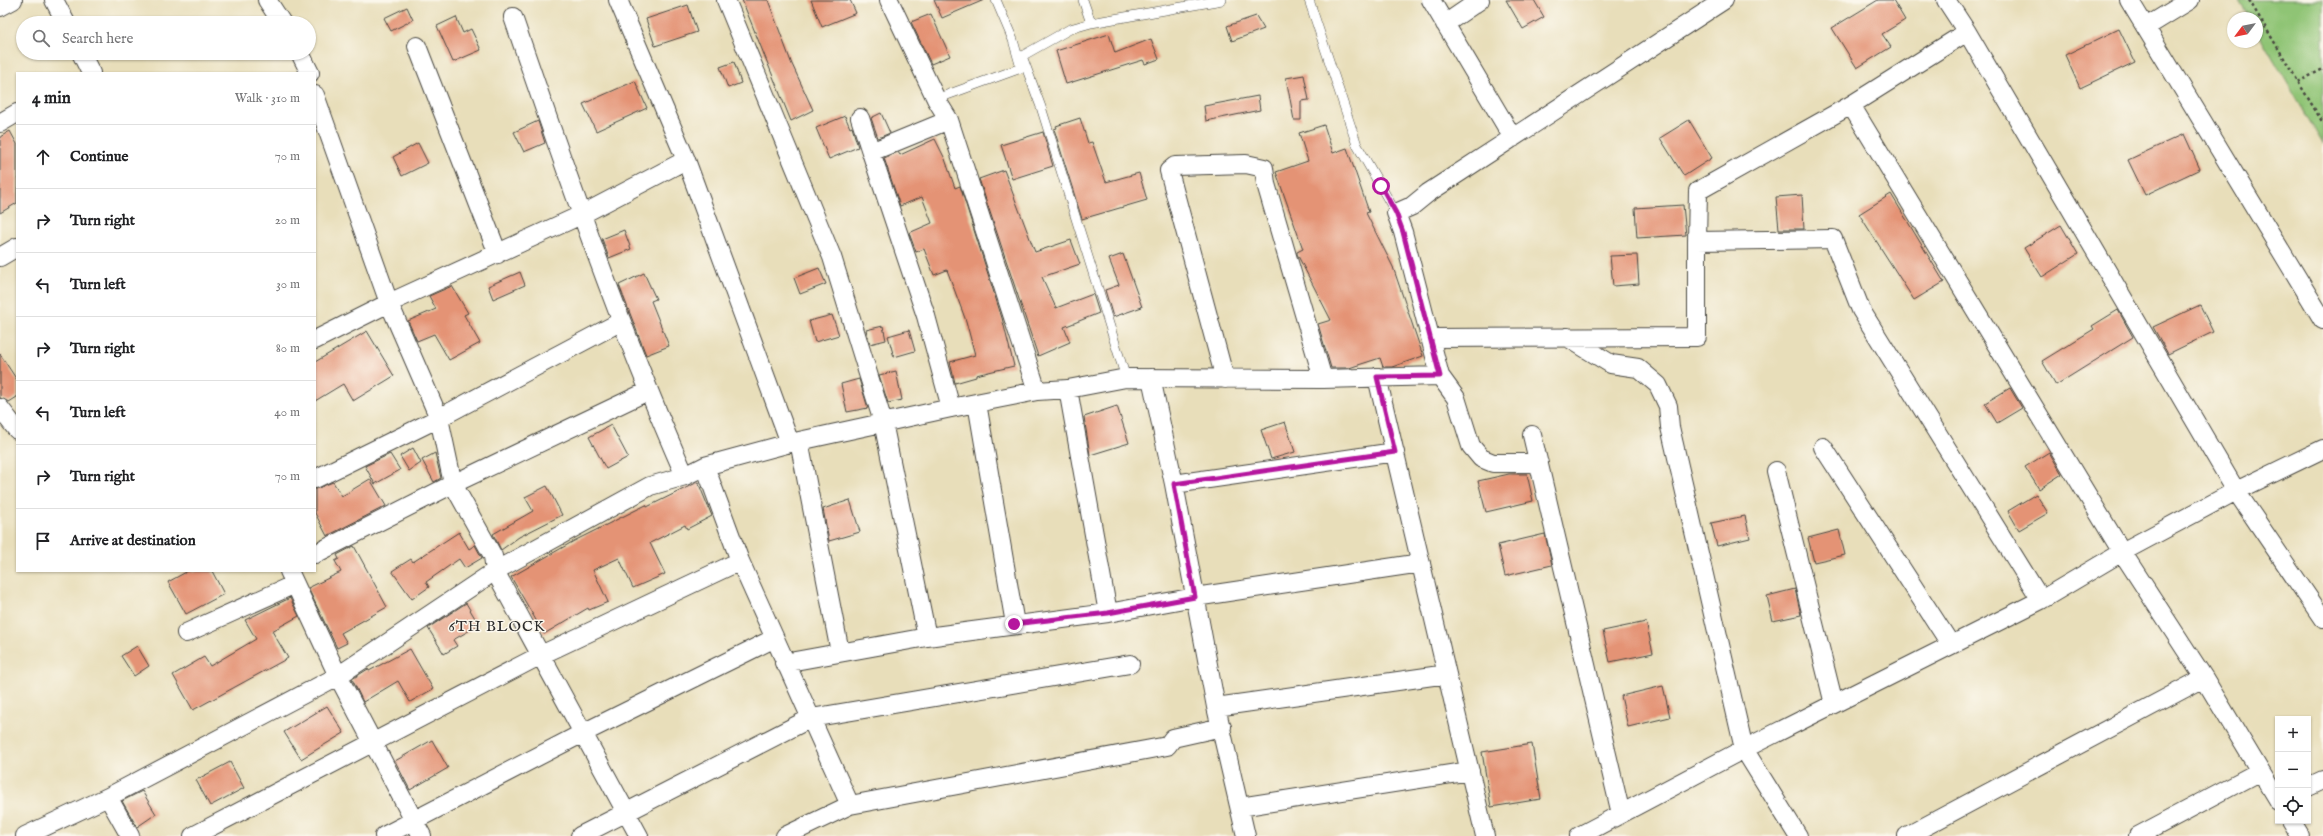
<!DOCTYPE html>
<html lang="en">
<head>
<meta charset="utf-8">
<style>
	:root { --surface:#fff; --page:#f2f2f2; --text:#202124; --muted:#757577; --line:#e0e0e0 }
	body { margin:0; font-family:"IM FELL English",serif; background:var(--page); color:var(--text) }
	.controls { position:absolute; right:12px; bottom:12px; display:grid; overflow:hidden; border-radius:0px; box-shadow:0 1px 3px #0004 }
	.controls button { width:36px; height:36px; display:grid; place-items:center; padding:0; border:0; border-bottom:1px solid var(--line); background:var(--surface); color:var(--text); font:20px sans-serif }
	.compass { position:absolute; left:2227px; top:12px; width:36px; height:36px; border-radius:50%; background:var(--surface); box-shadow:0 1px 3px #0004; rotate:238deg }
	.stop { position:absolute; width:12px; height:12px; margin:-9px; border:3px solid #b5179e; border-radius:50%; background:#fff }
	.stop.end { background:#b5179e; border-color:#fff; box-shadow:0 1px 4px #0008 }
	.list { margin:0; padding:0; list-style:none }
	h2 { display:flex; justify-content:space-between; align-items:center; height:52px; margin:0; padding:0 16px; font-size:17px }
	h2 small { font-size:13px; font-weight:400; color:var(--muted) }
	.list li { display:grid; grid-template-columns:26px 1fr auto; gap:12px; align-items:center; box-sizing:border-box; height:64px; padding:0 16px; border-top:1px solid var(--line) }
	.list b { display:block; font-size:15px; white-space:nowrap }
	.list em { font-size:13px; font-style:normal; color:var(--muted) }
	.icon { flex:none; width:22px; height:22px; fill:none; stroke:currentColor; stroke-width:2; stroke-linecap:round; stroke-linejoin:round }
	.map { position:relative; flex:none; width:2323px; height:836px; overflow:hidden }
	.search { position:absolute; background:var(--surface); box-shadow:0 1px 3px #0004; left:16px; top:16px; width:300px; height:44px; display:flex; align-items:center; gap:10px; box-sizing:border-box; padding:0 14px; border-radius:22px; color:var(--muted); font-size:15px }
	.panel { position:absolute; background:var(--surface); box-shadow:0 1px 3px #0004; left:16px; top:72px; width:300px; height:500px; border-radius:0px }
	.map>svg:first-child { display:block }
	.green { fill:#8fc475; stroke:#5d7850 }
	.building { fill:#e49374 }
	.lines { fill:none; stroke-linecap:round; stroke-linejoin:round }
	.lane-casing { stroke:#474640; stroke-width:10 }
	.street-casing { stroke:#474640; stroke-width:20 }
	.path { stroke:#474640; stroke-width:2.5; stroke-dasharray:3 3; stroke-linecap:butt }
	.lane { stroke:#fff; stroke-width:9 }
	.street { stroke:#fff; stroke-width:18 }
	.route { stroke:#b5179e; stroke-width:5 }
	.labels { text-anchor:middle; stroke-width:3; stroke-linejoin:round; paint-order:stroke }
	.neighbourhood-label { font-size:15px; letter-spacing:1px; fill:#2b2b2b; stroke:#fbf7ec }
</style>
</head>
<body>
<div class="map">
<svg width="2323" height="836" viewBox="0 0 2323 836">
	<rect width="100%" height="100%" fill="#fbf7ec"/>
	<filter id="ink" filterUnits="userSpaceOnUse"><feTurbulence type="fractalNoise" baseFrequency=".025" numOctaves="2"/><feDisplacementMap in="SourceGraphic" scale="8" xChannelSelector="R" yChannelSelector="G"/><feConvolveMatrix kernelMatrix="1 2 1 2 8 2 1 2 1" color-interpolation-filters="sRGB"/></filter>
	<filter id="wash" filterUnits="userSpaceOnUse"><feTurbulence type="fractalNoise" baseFrequency=".012" numOctaves="4" result="noise"/><feDisplacementMap in="SourceGraphic" scale="16" xChannelSelector="R" yChannelSelector="G"/><feGaussianBlur stdDeviation="0.9" result="paint"/><feColorMatrix in="noise" values="0 0 0 0 0 0 0 0 0 0 0 0 0 0 0 0 0 1.4 0 .05"/><feComposite in="paint" operator="in"/></filter>
	<g filter="url(#wash)">
		<rect width="100%" height="100%" fill="#e8deba"/>
		<!-- green -->
		<path class="green" d="M2239,0H2323V144L2257,31V18H2250Z"/>
		<g id="blocks">
			<!-- building -->
			<path class="building" d="M742,0H768L791,62L813,110L791,121Z
				M811,0H850L856,13L822,27Z
				M934,0H984L942,18Z
				M1506,0H1534L1544,17L1523,29Z
				M1878,0H1893L1905,20L1882,34L1891,47L1857,68L1832,28Z
				M688,5L697,32L655,46L646,19Z
				M407,7L413,20L391,31L384,18Z
				M931,14L950,56L931,64L911,22Z
				M1256,16L1264,29L1232,41L1227,26Z
				M456,17L463,33L471,29L481,50L453,62L437,26Z
				M2119,29L2135,62L2080,88L2065,55Z
				M1109,34L1115,53L1151,39L1159,59L1145,64L1143,60L1066,84L1056,51Z
				M734,62L741,83L728,88L720,67Z
				M1304,75L1309,100L1301,101V120H1294L1286,78Z
				M635,81L647,108L596,131L583,104Z
				M1258,96L1260,110L1206,121L1204,106Z
				M881,113L890,133L878,138L871,118Z
				M845,116L850,128L852,127L858,147L829,159L816,128Z
				M1080,118L1088,143L1092,142L1106,182L1139,173L1147,200L1082,219L1054,129L1057,128L1056,126Z
				M1689,120L1712,158L1684,176L1660,138Z
				M538,121L545,143L524,152L514,132Z
				M1324,125L1333,153L1347,148L1369,212L1366,213L1393,267L1423,356L1392,367H1383L1380,358L1349,368H1331L1318,324L1331,320L1297,254V252L1303,249L1276,172L1308,161L1299,133Z
				M10,131L17,144V203L0,213V137Z
				M1043,132L1053,166L1012,179L1001,145Z
				M2184,134L2200,169L2145,195L2128,160Z
				M935,139L945,159L955,188L960,186L1002,318L1014,366L976,375V377L955,383L950,362L975,355L966,321L947,270L934,275L924,249L916,252L909,233L932,223L922,197L900,206L884,158L898,152L900,155Z
				M418,143L428,163L402,176L393,157Z
				M1004,170L1035,252L1071,240L1080,264L1042,277L1056,308L1093,294L1099,313L1064,327L1070,342L1038,356L979,179Z
				M1891,194L1944,282L1914,300L1859,214Z
				M1802,195L1804,229H1779L1776,197Z
				M1683,205L1686,235L1637,238L1635,208Z
				M2061,225L2078,254L2042,277L2024,248Z
				M624,230L631,249L609,258L602,239Z
				M1123,254L1142,307L1113,317L1105,290L1119,285L1109,259Z
				M1637,255L1639,284L1613,286L1610,256Z
				M819,268L826,284L800,294L794,278Z
				M520,272L525,285L493,299L488,286Z
				M644,273L656,299L651,301L669,346L646,355L619,285Z
				M452,286L468,313L464,315L480,343L449,360L434,334L417,341L408,321L436,309L429,296Z
				M2200,305L2213,332L2168,354L2153,327Z
				M2118,310L2133,337L2056,385L2042,361L2094,329L2092,326Z
				M832,315L839,335L815,342L809,321Z
				M883,326L886,340L870,344L866,330Z
				M909,330L915,351L894,357L888,336Z
				M367,331L394,376L353,401L343,384L315,401V362Z
				M0,354L17,380V397L9,402L0,398Z
				M896,371L902,400L888,403L879,375Z
				M859,379L868,408L847,412L841,384Z
				M2010,388L2022,408L1997,423L1985,403Z
				M1117,406L1129,443L1090,455L1084,417Z
				M1285,422L1295,452L1271,459L1261,430Z
				M611,425L628,457L606,469L589,437Z
				M413,448L421,463L409,471L400,456Z
				M2049,452L2062,474L2039,489L2025,467Z
				M435,453L441,478L434,482L422,460Z
				M390,454L400,470L375,484L365,466Z
				M1509,474H1527L1533,501L1486,512L1478,481Z
				M370,479L386,506L327,536L315,513V489L333,482L342,496Z
				M698,482L712,516L687,529L685,525L650,543L665,574L633,588L619,558L593,570L608,602L589,610L588,608L544,634L511,577L574,541L646,505L647,507Z
				M547,486L562,515L519,537L501,550L493,534L533,511L525,497Z
				M2036,494L2048,513L2019,530L2008,511Z
				M850,500L860,532L829,541L823,509Z
				M1745,516L1750,538L1717,546L1711,523Z
				M1839,530L1845,555L1814,562L1808,538Z
				M459,532L469,549L475,545L482,558L465,568L459,559L426,582L429,587L412,599L392,571L411,559L413,562Z
				M1545,534L1552,565L1505,576L1498,545Z
				M354,546L387,607L341,633L347,643L337,648L308,588L341,572L335,561L339,559L337,555Z
				M188,571H212L224,594L186,614L168,582Z
				M1795,589L1801,615L1773,621L1767,596Z
				M290,598L299,616L272,631L288,658L193,710L173,675L204,657L210,666L256,639L245,620Z
				M466,603L479,625L453,640L457,646L444,654L428,628Z
				M1646,622L1653,653L1610,662L1603,631Z
				M137,646L149,666L134,676L121,656Z
				M410,649L433,689L410,702L398,681L363,702L352,679L368,669L369,671Z
				M1663,686L1670,717L1628,727L1621,696Z
				M327,706L344,733L301,759L284,732Z
				M432,740L448,768L410,790L395,761Z
				M1532,744L1541,799L1491,807L1482,752Z
				M230,762L244,788L210,806L196,780Z
				M142,791L156,814L137,827L122,801Z"/>
		</g>
	</g>
	<g filter="url(#ink)">
		<use href="#blocks" fill-opacity="0" stroke="#474640" stroke-width="1"/>
		<g class="lines">
			<defs>
				<path id="lane" d="M1083,0L1091,23
					M1309,0L1357,145L1396,213
					M936,99L1021,68L1013,40L996,0
					M1126,378L1041,107L1022,56L1070,29L1091,23L1222,0"/>
				<path id="street" d="M54,0L66,23
					M267,0L282,23
					M618,0L686,160L790,443
					M726,0L832,257L883,422L927,637
					M889,0L936,99L949,120L1037,391
					M1431,0L1513,138
					M2129,0L2323,320
					M0,7L13,0
					M513,17C566,172 619,326 685,476
					M1445,24L1480,0
					M2146,27L2190,0
					M1967,32L2236,491L2323,619
					M417,46L498,254
					M81,53L91,73
					M300,53L310,73
					M315,95L389,303L439,418L453,484L493,556L495,571L639,836
					M1851,105L2122,552L2204,678L2278,801
					M860,118L871,152L949,120
					M0,123L17,113
					M871,152L926,316L951,408
					M1697,241L1698,191L1851,105L1967,32L1946,0
					M0,257L17,247
					M1567,337L1611,364L1638,368L1658,385L1668,406L1670,427L1744,749L1798,836
					M1430,338L1697,337V241L1833,239L1861,310L2041,600
					M315,340L389,303L581,215L686,160
					M1440,376L1456,398L1471,446L1481,458L1493,463H1539
					M1377,377L1485,836
					M1151,378L1174,484
					M1225,379L1169,171L1175,166L1246,164L1264,168L1266,184L1323,379
					M1068,389L1108,613
					M977,403L1015,624
					M0,408L17,430
					M1532,435L1621,814
					M799,441L840,652
					M1823,447L1951,645
					M705,466L740,561L850,805L1167,746L1173,738L1222,727
					M1776,471L1834,704
					M315,479L439,418L620,322
					M315,554L453,484L648,391
					M289,571L338,676L422,836
					M186,633L295,584
					M784,663L927,637L1108,613L1195,597L1421,563
					M1216,707L1447,674
					M2308,787L2323,780
					M108,797L130,836
					M1240,807L1470,771
					M2291,821L2300,836
					M25,836L108,797L338,676L495,571L650,486L685,476L705,466L790,443L951,408L1037,391L1068,389L1126,378L1323,379L1440,376L1403,232L1396,213L1412,206L1428,193L1724,0
					M193,836L541,655L740,561
					M384,836L583,733L773,639
					M580,836L811,718L1130,664
					M785,836L850,805
					M1246,836L1216,707L1174,484L1395,452
					M1579,836L1744,749L2041,600L2122,552L2236,491L2323,449
					M1907,836L2204,678
					M2138,836L2260,771"/>
			</defs>
			<!-- lane casing -->
			<use href="#lane" class="lane-casing"/>
			<!-- street casing -->
			<use href="#street" class="street-casing"/>
			<!-- path -->
			<path class="path" d="M2249,0L2323,123
				M2298,82L2323,69"/>
			<!-- lane -->
			<use href="#lane" class="lane"/>
			<!-- street -->
			<use href="#street" class="street"/>
		</g>
	</g>
	<g class="lines" filter="url(#ink)">
		<!-- route -->
		<path class="route" d="M1014,624L1108,613L1195,597L1174,484L1395,452L1377,377L1440,376L1403,232L1396,213L1381,186"/>
	</g>
	<g class="labels">
		<!-- neighbourhood labels -->
		<g class="neighbourhood-label">
			<text x="497" y="631">6TH BLOCK</text>
		</g>
	</g>
</svg>
<div class="controls">
<button>+</button>
<button>−</button>
<button><svg class="icon" aria-label="locate" viewBox="0 0 24 24"><circle cx="12" cy="12" r="6"/><path d="M12 2v4M12 18v4M2 12h4M18 12h4"/></svg></button>
</div>
<svg class="compass" viewBox="-18 -18 36 36"><path d="M0-13l5 13h-10z" fill="#e53935"/><path d="M0 13l5-13h-10z" fill="#757577"/></svg>
<div class="stop" style="left:1381px;top:186px"></div>
<div class="stop end" style="left:1014px;top:624px"></div>
<div class="search"><svg class="icon" aria-label="search" viewBox="0 0 24 24"><circle cx="10" cy="10" r="6"/><path d="M15 15l6 6"/></svg>Search here</div>
<section class="panel">
<h2>4 min<small>Walk · 310 m</small></h2>
<ul class="list">
<li><svg class="icon" aria-label="ahead" viewBox="0 0 24 24"><path d="M12 20V5M6 11l6-6 6 6"/></svg><div><b>Continue</b></div><em>70 m</em></li>
<li><svg class="icon" aria-label="right" viewBox="0 0 24 24"><path d="M7 20v-9h11M14 6l5 5-5 5"/></svg><div><b>Turn right</b></div><em>20 m</em></li>
<li><svg class="icon" aria-label="left" viewBox="0 0 24 24"><path d="M17 20v-9H6M10 6l-5 5 5 5"/></svg><div><b>Turn left</b></div><em>30 m</em></li>
<li><svg class="icon" aria-label="right" viewBox="0 0 24 24"><path d="M7 20v-9h11M14 6l5 5-5 5"/></svg><div><b>Turn right</b></div><em>80 m</em></li>
<li><svg class="icon" aria-label="left" viewBox="0 0 24 24"><path d="M17 20v-9H6M10 6l-5 5 5 5"/></svg><div><b>Turn left</b></div><em>40 m</em></li>
<li><svg class="icon" aria-label="right" viewBox="0 0 24 24"><path d="M7 20v-9h11M14 6l5 5-5 5"/></svg><div><b>Turn right</b></div><em>70 m</em></li>
<li><svg class="icon" aria-label="arrive" viewBox="0 0 24 24"><path d="M6 21V4h12l-3 4 3 4H6"/></svg><div><b>Arrive at destination</b></div></li>
</ul>
</section>
</div>
</body>
</html>
